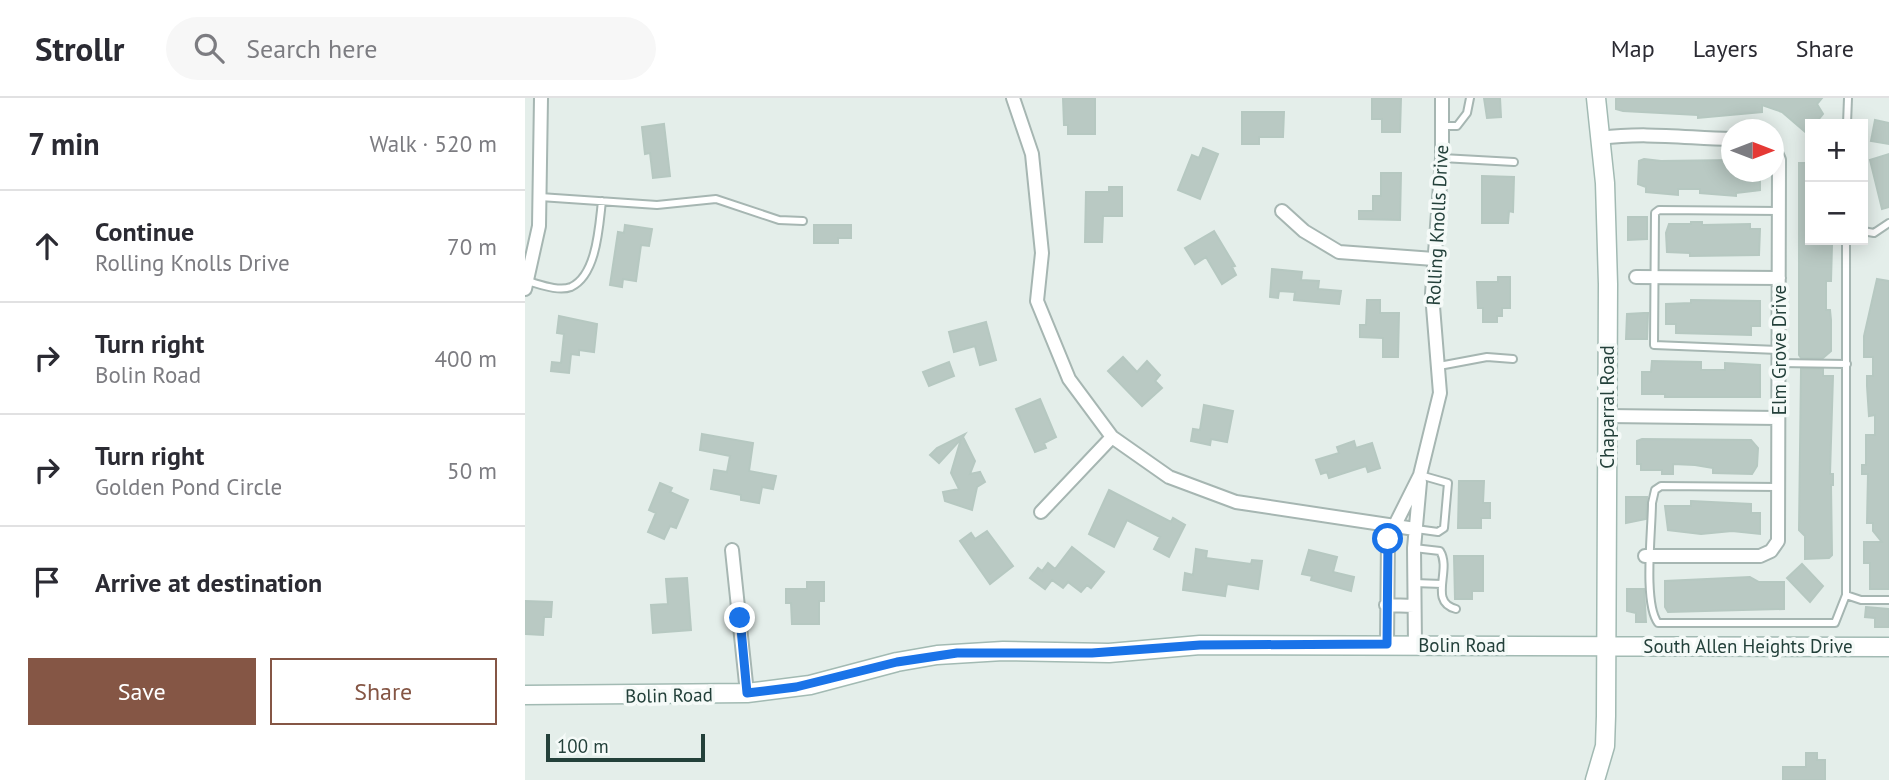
<!DOCTYPE html>
<html lang="en">
<head>
<meta charset="utf-8">
<style>
	:root { --surface:#fff; --page:#f7f7f7; --text:#2b2b33; --muted:#7c7c81; --line:#e1e1e2; --accent:#855645 }
	body { margin:0; font-family:"PT Sans",sans-serif; background:var(--page); color:var(--text) }
	.controls { position:absolute; right:21px; top:21px; display:grid; overflow:hidden; border-radius:0px; box-shadow:0 4px 18px #0003 }
	.controls button { width:63px; height:63px; display:grid; place-items:center; padding:0; border:0; border-bottom:2px solid var(--line); background:var(--surface); color:var(--text); font:35px sans-serif }
	.compass { position:absolute; left:1196px; top:21px; width:63px; height:63px; border-radius:50%; background:var(--surface); box-shadow:0 4px 18px #0003; rotate:90deg }
	.scale { position:absolute; left:21px; bottom:18px; width:159px; box-sizing:border-box; padding-left:7px; border:4px solid #23403a; border-top:0; font-size:19px; line-height:24px; white-space:nowrap; color:#23403a; -webkit-text-stroke:5px #f5faf8; paint-order:stroke }
	.stop { position:absolute; width:21px; height:21px; margin:-16px; border:5px solid #1a73e8; border-radius:50%; background:#fff }
	.stop.end { background:#1a73e8; border-color:#fff; box-shadow:0 2px 7px #0008 }
	.list { margin:0; padding:0; list-style:none }
	h2 { display:flex; justify-content:space-between; align-items:center; height:91px; margin:0; padding:0 28px; font-size:30px }
	h2 small { font-size:23px; font-weight:400; color:var(--muted) }
	.list li { display:grid; grid-template-columns:46px 1fr auto; gap:21px; align-items:center; box-sizing:border-box; height:112px; padding:0 28px; border-top:2px solid var(--line) }
	.list b { display:block; font-size:26px; white-space:nowrap }
	.list p { margin:0; font-size:23px; white-space:nowrap; color:var(--muted) }
	.list em { font-size:23px; font-style:normal; color:var(--muted) }
	.actions { display:flex; gap:14px; padding:21px 28px }
	.actions a { flex:1; padding:16px 0; border:2px solid var(--accent); border-radius:0px; text-align:center; font-size:24px; color:var(--accent) }
	.actions .main { background:var(--accent); color:#fff }
	.icon { flex:none; width:38px; height:38px; fill:none; stroke:currentColor; stroke-width:2; stroke-linecap:round; stroke-linejoin:round }
	.map { position:relative; flex:none; width:1364px; height:682px; overflow:hidden }
	header { display:flex; align-items:center; gap:42px; box-sizing:border-box; height:98px; padding:0 35px; background:var(--surface); border-bottom:2px solid var(--line) }
	header strong { font-size:33px }
	nav { display:flex; gap:38px; margin-inline-start:auto; font-size:24px }
	.search { width:490px; height:63px; background:var(--page); display:flex; align-items:center; gap:18px; box-sizing:border-box; padding:0 24px; border-radius:38px; color:var(--muted); font-size:26px }
	main { display:flex }
	aside { flex:1; background:var(--surface) }
	.map>svg:first-child { display:block }
	.building { fill:#b9c9c3; stroke:#b6c8c1; stroke-width:2 }
	.lines { fill:none; stroke-linecap:round; stroke-linejoin:round }
	.lane-casing { stroke:#a6b6b2; stroke-width:10 }
	.street-casing { stroke:#a6b6b2; stroke-width:16 }
	.secondary-casing { stroke:#a2bab3; stroke-width:21 }
	.lane { stroke:#fff; stroke-width:6 }
	.street { stroke:#fff; stroke-width:12 }
	.secondary { stroke:#fff; stroke-width:18 }
	.route { stroke:#1a73e8; stroke-width:9 }
	.labels { text-anchor:middle; stroke-width:7; stroke-linejoin:round; paint-order:stroke }
	.street-label { font-size:19px; fill:#23403a; stroke:#f5faf8 }
</style>
</head>
<body>
<header>
<strong>Strollr</strong>
<div class="search"><svg class="icon" aria-label="search" viewBox="0 0 24 24"><circle cx="10" cy="10" r="6"/><path d="M15 15l6 6"/></svg>Search here</div>
<nav><a>Map</a><a>Layers</a><a>Share</a></nav>
</header>
<main>
<aside>
<h2>7 min<small>Walk · 520 m</small></h2>
<ul class="list">
<li><svg class="icon" aria-label="ahead" viewBox="0 0 24 24"><path d="M12 20V5M6 11l6-6 6 6"/></svg><div><b>Continue</b><p>Rolling Knolls Drive</p></div><em>70 m</em></li>
<li><svg class="icon" aria-label="right" viewBox="0 0 24 24"><path d="M7 20v-9h11M14 6l5 5-5 5"/></svg><div><b>Turn right</b><p>Bolin Road</p></div><em>400 m</em></li>
<li><svg class="icon" aria-label="right" viewBox="0 0 24 24"><path d="M7 20v-9h11M14 6l5 5-5 5"/></svg><div><b>Turn right</b><p>Golden Pond Circle</p></div><em>50 m</em></li>
<li><svg class="icon" aria-label="arrive" viewBox="0 0 24 24"><path d="M6 21V4h12l-3 4 3 4H6"/></svg><div><b>Arrive at destination</b></div></li>
</ul>
<div class="actions"><a class="main">Save</a><a>Share</a></div>
</aside>
<div class="map">
<svg width="1364" height="682" viewBox="0 0 1364 682">
	<rect width="100%" height="100%" fill="#e4eeea"/>
	<!-- building -->
	<path class="building" d="M538,0H570V36H543V27H539Z
		M847,0H876L875,34H857V21H847Z
		M959,0H975L976,19L962,20Z
		M1091,0H1297L1292,6L1298,16L1294,21L1300,26H1285V38L1257,14L1237,7V14L1173,20V17L1098,13L1091,11Z
		M717,14H759L758,39H734V46H717Z
		M1350,22L1364,25V46L1346,43Z
		M139,26L145,78L128,80L125,55L120,56L117,29Z
		M678,50L693,56L675,101L653,92L667,57L674,60Z
		M1364,56V109L1357,111L1345,62Z
		M1119,61L1136,63L1207,62V74H1235V92L1211,95V98L1175,95V91H1153V97L1121,94V89L1113,86L1114,63Z
		M1274,65H1285V142H1305L1307,147L1306,183H1301V212H1305L1306,222V253L1298,260H1276L1274,257Z
		M856,75H876L875,122L834,121V113H848V98H856Z
		M957,78L989,79L988,114L984,113L983,125H957Z
		M584,89H597V118H578L577,144H560L561,94H584Z
		M1103,119H1122V141L1103,142Z
		M1166,124H1177V127L1225,126V131H1235L1234,157L1165,158V155L1142,154L1141,135L1144,126H1166Z
		M100,127L127,131L124,148L116,147L111,183L98,181L97,189L85,187L93,134L99,135Z
		M289,127H326V140H313V145H289Z
		M689,133L710,168L707,169L711,177L697,186L681,159L670,166L660,150Z
		M747,171L777,174L776,182L794,183L793,191L816,193L814,206L769,202L770,194L754,193L753,200L745,199Z
		M973,179H985V210H977V218H972V224H958V210H953L952,184H973Z
		M1352,181L1364,183V491H1345V465H1339V444H1357L1348,433V425H1342L1343,376H1337V367H1341V337H1350V317L1344,318L1342,288V278H1348V259H1339V238Z
		M842,202H855V215H874L873,259H858V240L835,239V227H841Z
		M1166,202L1235,203V228H1226V237L1151,235V226H1141V206L1166,205Z
		M1119,215H1123L1122,241H1101L1102,216Z
		M34,218L72,226L69,254L54,252V257L46,256L44,275L26,273L27,264L36,265L39,236L32,235Z
		M461,224L471,262L455,267L450,248L429,254L424,234Z
		M598,259L612,274L622,263L635,277L630,283L637,290L617,308L583,273Z
		M1127,263L1176,264V272H1200V265L1235,267V299H1140V296H1117V274H1126Z
		M424,264L429,278L404,288L398,274Z
		M1276,271H1298V278H1308L1305,376H1308V387H1306L1307,457L1304,460L1280,461V438L1274,432Z
		M515,301L531,339L519,345L521,350L510,354L491,311Z
		M679,307L708,313L702,344L686,341L685,347L666,343L668,331L675,332Z
		M177,336L228,345L224,373L251,378L248,391L237,389L234,405L216,402V397L186,391L189,372L202,374L205,358L175,352Z
		M440,336L438,339L450,363L445,376L455,374L460,384L452,389L447,412L420,403L418,394L434,391L426,375L436,341L414,365L405,357L412,350Z
		M1117,341L1226,342L1233,350L1232,368L1227,376L1188,375V370L1170,367L1148,366V376H1137V372H1116V366H1112V343Z
		M829,343L831,350L847,345L855,370L843,374L841,368L804,380L802,374L796,376L791,362L814,355L812,349Z
		M934,383H959L958,405H965V420H956V430H933Z
		M135,385L147,390L145,394L163,402L151,430L145,428L139,441L123,434L131,415L124,412Z
		M584,392L646,424L648,420L660,427L644,459L629,451L635,439L602,422L589,449L564,436Z
		M1101,399H1122L1121,421L1101,425Z
		M1166,403L1226,406V415H1235V436L1207,433L1176,436L1143,432L1140,408H1166Z
		M462,433L488,468L465,486L435,443L446,435L450,441Z
		M547,449L579,474L566,490L562,487L556,494L543,484L538,490L527,482L520,491L505,480L513,470L517,473L523,465L530,471Z
		M671,451L682,453L681,460L726,466L727,462L737,463L733,491L702,486L700,498L658,492L660,475L668,477Z
		M784,452L812,459L808,474L829,479L826,493L786,482L787,478L777,476Z
		M929,458H958V493H947V501H930Z
		M1277,466L1298,488L1285,504L1262,480Z
		M1225,479L1234,484H1259V511L1143,514L1140,509V483Z
		M162,480L166,532L128,535L126,507L143,506L141,481Z
		M282,484H299V503H294V526H267L266,505H261V491H282Z
		M1102,491H1119L1121,524H1111V515L1102,513Z
		M0,503L27,504L26,519H19L18,537L0,536Z
		M1341,509L1364,511V529H1350V520L1340,519Z
		M1281,655H1292V662H1300V682H1258V669H1281Z"/>
	<g class="lines">
		<defs>
			<path id="lane" d="M1322,26L1323,0
				M917,28H932L942,15L945,0
				M917,60L989,64
				M15,99L132,107L191,101L254,122L278,123
				M1338,133L1349,135L1364,125
				M2,183C14,186 33,194 46,189C72,177 74,128 77,103
				M1253,252L1129,247L1130,115L1134,112L1254,113
				M1254,265L1322,266
				M914,268L962,259L988,261
				M1253,389L1136,388L1130,392L1127,405C1127,432 1118,505 1133,525H1310L1321,497V142
				M891,431L913,434L919,430L923,385L895,377
				M889,450L915,453C927,472 903,504 931,511
				M889,485L917,486
				M1321,497L1336,502H1364"/>
			<path id="street" d="M488,0L507,56L517,155L512,203L544,281L587,339L644,379L711,404L890,431
				M1076,40C1120,34 1162,40 1206,41
				M757,113L779,133L814,154L909,161
				M1111,179L1254,180
				M0,191L14,128L16,0
				M1082,318L1253,320
				M516,414L587,339
				M207,452L222,595
				M1120,458H1235L1246,453L1253,443L1254,62L1248,48
				M861,507L889,508
				M862,546L863,441L895,377L915,295L907,196L917,60V0
				M890,547L889,450L895,384"/>
			<path id="secondary" d="M0,597L222,595L285,587L372,564L412,557L478,553L584,555L675,547L1364,549
				M1070,682L1080,648L1081,618L1083,186L1080,85L1071,0"/>
		</defs>
		<!-- lane casing -->
		<use href="#lane" class="lane-casing"/>
		<!-- street casing -->
		<use href="#street" class="street-casing"/>
		<!-- secondary casing -->
		<use href="#secondary" class="secondary-casing"/>
		<!-- lane -->
		<use href="#lane" class="lane"/>
		<!-- street -->
		<use href="#street" class="street"/>
		<!-- secondary -->
		<use href="#secondary" class="secondary"/>
	</g>
	<g class="lines">
		<!-- route -->
		<path class="route" d="M215,520L222,595L271,589L372,564L432,555H567L675,547L862,546L863,441"/>
	</g>
	<g class="labels">
		<!-- street labels -->
		<g class="street-label">
			<text transform="translate(912 127) rotate(-87)" y="7">Rolling Knolls Drive</text>
			<text transform="translate(1254 252) rotate(-90)" y="7">Elm Grove Drive</text>
			<text transform="translate(1082 309) rotate(-90)" y="7">Chaparral Road</text>
			<text x="937" y="554">Bolin Road</text>
			<text x="1223" y="555">South Allen Heights Drive</text>
			<text transform="translate(144 597) rotate(-1)" y="7">Bolin Road</text>
		</g>
	</g>
</svg>
<div class="controls">
<button>+</button>
<button>−</button>
</div>
<svg class="compass" viewBox="-18 -18 36 36"><path d="M0-13l5 13h-10z" fill="#e53935"/><path d="M0 13l5-13h-10z" fill="#7c7c81"/></svg>
<div class="scale">100 m</div>
<div class="stop" style="left:863px;top:441px"></div>
<div class="stop end" style="left:215px;top:520px"></div>
</div>
</main>
</body>
</html>
